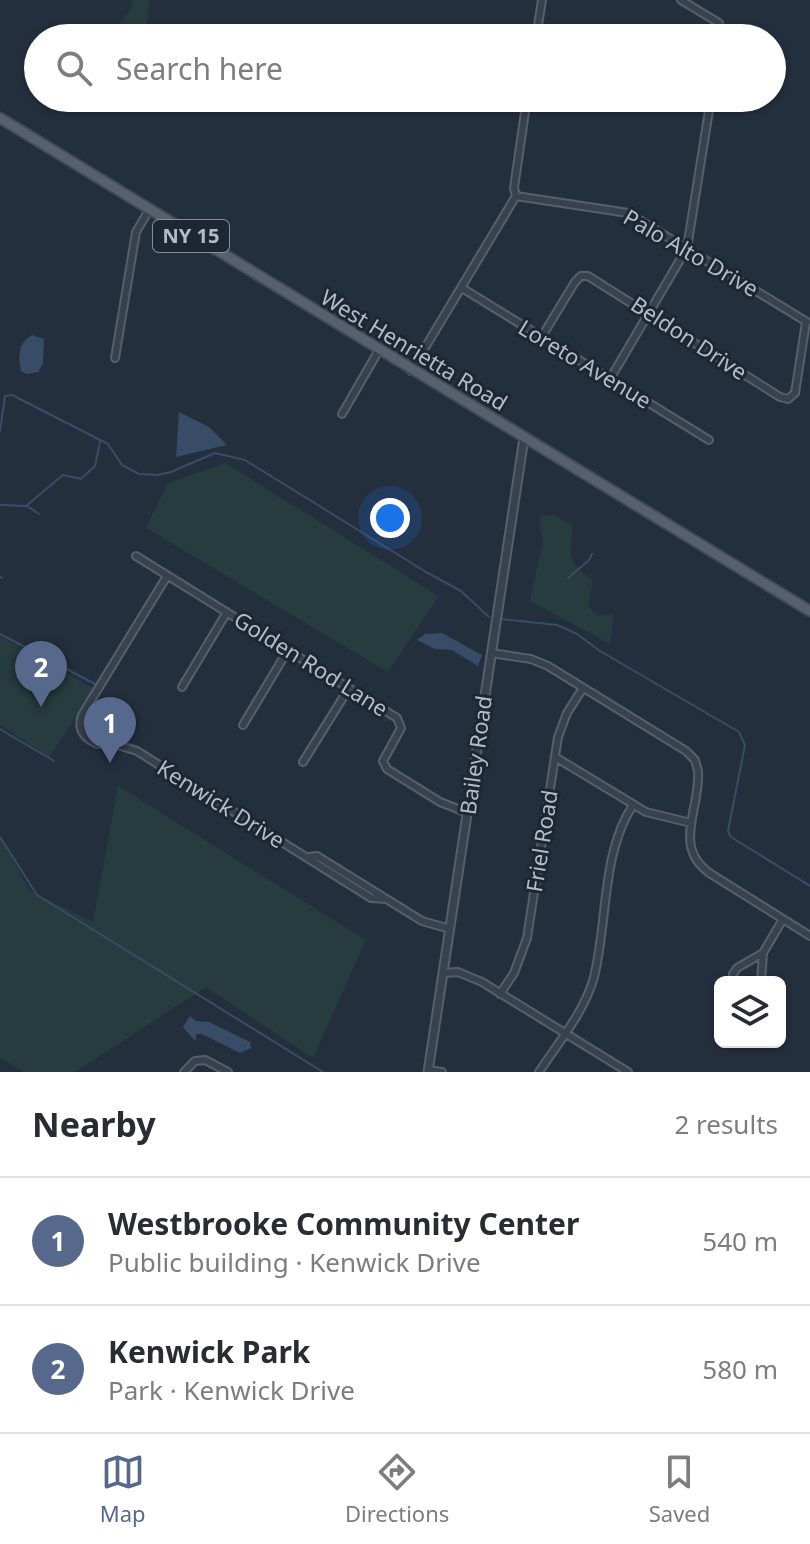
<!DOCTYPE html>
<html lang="en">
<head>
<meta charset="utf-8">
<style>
	:root { --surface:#fff; --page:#f2f2f3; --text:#2b2b33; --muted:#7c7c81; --line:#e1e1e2; --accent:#56698c }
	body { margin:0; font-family:"Noto Sans",sans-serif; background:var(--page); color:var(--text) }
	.controls { position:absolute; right:24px; bottom:24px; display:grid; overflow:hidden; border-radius:12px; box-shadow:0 2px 6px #0004 }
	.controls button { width:72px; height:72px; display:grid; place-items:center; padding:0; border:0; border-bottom:2px solid var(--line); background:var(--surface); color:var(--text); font:40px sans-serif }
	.you { position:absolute; left:390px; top:518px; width:28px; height:28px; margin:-20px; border:6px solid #fff; border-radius:50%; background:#1a73e8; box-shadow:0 0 0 12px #1a73e833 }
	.badge { display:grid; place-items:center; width:52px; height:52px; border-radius:50%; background:var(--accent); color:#fff; font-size:26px; font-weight:700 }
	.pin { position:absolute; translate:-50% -66px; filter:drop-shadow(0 2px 4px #0008) }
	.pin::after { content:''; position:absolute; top:42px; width:28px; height:24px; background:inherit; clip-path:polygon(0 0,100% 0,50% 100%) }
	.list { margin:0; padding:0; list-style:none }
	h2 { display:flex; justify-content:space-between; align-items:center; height:104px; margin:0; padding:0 32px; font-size:34px }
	h2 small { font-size:26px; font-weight:400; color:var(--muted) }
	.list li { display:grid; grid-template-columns:52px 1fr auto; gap:24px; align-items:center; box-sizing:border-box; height:128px; padding:0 32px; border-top:2px solid var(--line) }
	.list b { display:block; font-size:30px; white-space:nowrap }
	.list p { margin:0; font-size:26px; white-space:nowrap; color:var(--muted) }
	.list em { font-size:26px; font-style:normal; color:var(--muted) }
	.icon { flex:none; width:44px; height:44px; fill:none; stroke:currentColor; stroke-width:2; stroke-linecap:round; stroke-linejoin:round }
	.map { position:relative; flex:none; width:810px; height:1072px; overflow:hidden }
	.search { position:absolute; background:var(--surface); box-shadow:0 2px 6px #0004; left:24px; right:24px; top:24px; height:88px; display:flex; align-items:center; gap:20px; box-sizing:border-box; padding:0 28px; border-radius:44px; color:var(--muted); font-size:30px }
	.sheet { height:360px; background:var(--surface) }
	nav { display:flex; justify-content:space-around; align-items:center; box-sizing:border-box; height:112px; border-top:2px solid var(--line); background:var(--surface); font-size:22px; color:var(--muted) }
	nav a { display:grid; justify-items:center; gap:4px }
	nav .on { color:var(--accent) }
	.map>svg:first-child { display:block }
	.green { fill:#263c3f }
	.water { fill:#394c67 }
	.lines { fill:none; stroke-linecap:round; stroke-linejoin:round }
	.stream { stroke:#394c67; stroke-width:2 }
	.minor-casing { stroke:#565f6c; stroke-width:10 }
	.tertiary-casing { stroke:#565f6c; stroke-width:11 }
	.primary-casing { stroke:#414a57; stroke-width:13 }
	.minor { stroke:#38414e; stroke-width:6 }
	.tertiary { stroke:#38414e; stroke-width:7 }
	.primary { stroke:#56606e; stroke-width:9 }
	.labels { text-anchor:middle; stroke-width:6; stroke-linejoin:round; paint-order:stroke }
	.shield { fill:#1d2633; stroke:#878f9c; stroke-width:2 }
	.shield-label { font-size:20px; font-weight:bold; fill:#b4bcc9 }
	.street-label { font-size:22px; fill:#b4bcc9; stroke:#1d2633 }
</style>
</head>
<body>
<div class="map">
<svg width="810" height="1072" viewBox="0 0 810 1072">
	<rect width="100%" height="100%" fill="#242f3e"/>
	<!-- green -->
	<path class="green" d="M132,0H150L145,38L120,24L131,8Z
		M225,463L439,596L388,672L146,528L167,484Z
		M553,515L572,525C573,559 563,558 593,581L588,606L597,615L614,614L610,644L530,601L543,541L539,523L541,516Z
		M0,636L95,689L49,757L0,725Z
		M118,786L366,940L313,1058L206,987L75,1072H23L0,1058V837L30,891L93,922Z"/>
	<!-- water -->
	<path class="water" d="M32,335L44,339L43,363L38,372L26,374L21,371C18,356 18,343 32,335Z
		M179,412L209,427L227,445L176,457Z
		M442,633L482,655L478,666L452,650L435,649L417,640L425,634Z
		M190,1016L196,1021L209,1022L250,1042L251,1048L240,1053L202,1034H196V1040L193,1039L183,1027Z"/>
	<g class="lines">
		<!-- stream -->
		<path class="stream" d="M0,431L5,396L12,395L108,444L122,465L139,474L157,475L171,472L215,453L245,460L426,572L461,591L489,617
			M0,505L26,506L63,475L81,479L95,466L100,442
			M27,506L39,514
			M0,577L2,578
			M568,578L589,560L592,554
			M501,619L557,625L577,634L600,651L739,732L745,745L728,831L731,837L810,886
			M0,634L95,684
			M0,729L54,761
			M0,837L37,895L323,1072"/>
		<defs>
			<path id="minor" d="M681,0L719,23L720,38
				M536,38L542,0
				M516,196L628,213L807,322
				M462,288L709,440
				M541,338L575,282L581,276H588L780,397L788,399L795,393L806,322
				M115,358L136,232L149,210
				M411,371L516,196L514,188L527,98
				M610,379L687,248L711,98
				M342,414L379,350
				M136,556L397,718L401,728L383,761L387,769L440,802L468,813
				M167,576L82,715C77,729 84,738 97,744L111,743L137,751L371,898L386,899
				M491,653L531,659L548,666L686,751L695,760L698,771C701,809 671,847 711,874L810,936
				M182,687L227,612
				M243,725L288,650
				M555,757L646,812L691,823
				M303,762L349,688
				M309,857L317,856L422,921L450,929
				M444,973L458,972L482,982L628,1072
				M734,982L733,974L737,968L763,953
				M761,982L763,953L783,919
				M500,994L514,973L527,938L558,737L567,713L583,688
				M428,1070L442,1072
				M184,1072L195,1061L205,1060L228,1072
				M539,1072C558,1043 585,1011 594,977C608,921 601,854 633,805"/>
			<path id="tertiary" d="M428,1072L524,438"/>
			<path id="primary" d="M0,118L810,611"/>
		</defs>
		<!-- minor casing -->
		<use href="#minor" class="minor-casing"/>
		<!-- tertiary casing -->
		<use href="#tertiary" class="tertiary-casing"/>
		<!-- primary casing -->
		<use href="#primary" class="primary-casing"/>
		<!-- minor -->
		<use href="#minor" class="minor"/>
		<!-- tertiary -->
		<use href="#tertiary" class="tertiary"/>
		<!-- primary -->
		<use href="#primary" class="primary"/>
	</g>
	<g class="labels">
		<!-- shield labels -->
		<rect class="shield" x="153" y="220" width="76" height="32" rx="6"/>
		<g class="shield-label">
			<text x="191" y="243">NY 15</text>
		</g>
		<!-- street labels -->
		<g class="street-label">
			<text transform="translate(691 253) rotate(30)" y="8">Palo Alto Drive</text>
			<text transform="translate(689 338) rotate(33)" y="8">Beldon Drive</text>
			<text transform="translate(414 350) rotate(31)" y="8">West Henrietta Road</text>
			<text transform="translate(585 364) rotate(31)" y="8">Loreto Avenue</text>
			<text transform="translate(311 664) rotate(32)" y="8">Golden Rod Lane</text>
			<text transform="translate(476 755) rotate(-82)" y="8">Bailey Road</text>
			<text transform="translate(221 804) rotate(32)" y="8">Kenwick Drive</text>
			<text transform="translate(542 841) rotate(-81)" y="8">Friel Road</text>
		</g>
	</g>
</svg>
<div class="controls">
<button><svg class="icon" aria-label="layers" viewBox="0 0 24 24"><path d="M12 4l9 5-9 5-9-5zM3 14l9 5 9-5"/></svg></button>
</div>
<div class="you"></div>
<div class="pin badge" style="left:110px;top:763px">1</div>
<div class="pin badge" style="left:41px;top:707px">2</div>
<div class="search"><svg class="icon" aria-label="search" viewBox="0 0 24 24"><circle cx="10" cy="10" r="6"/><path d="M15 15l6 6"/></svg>Search here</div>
</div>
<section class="sheet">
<h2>Nearby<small>2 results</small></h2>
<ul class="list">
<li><span class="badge">1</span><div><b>Westbrooke Community Center</b><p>Public building · Kenwick Drive</p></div><em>540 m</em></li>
<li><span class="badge">2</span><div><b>Kenwick Park</b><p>Park · Kenwick Drive</p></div><em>580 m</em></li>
</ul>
</section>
<nav>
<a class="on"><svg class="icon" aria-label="map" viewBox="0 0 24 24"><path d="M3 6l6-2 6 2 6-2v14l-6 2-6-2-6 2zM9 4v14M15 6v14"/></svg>Map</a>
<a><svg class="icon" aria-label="directions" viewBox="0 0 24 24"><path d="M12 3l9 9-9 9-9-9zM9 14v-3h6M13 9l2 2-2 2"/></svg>Directions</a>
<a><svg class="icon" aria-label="saved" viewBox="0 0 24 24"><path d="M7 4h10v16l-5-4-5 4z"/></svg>Saved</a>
</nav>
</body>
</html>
